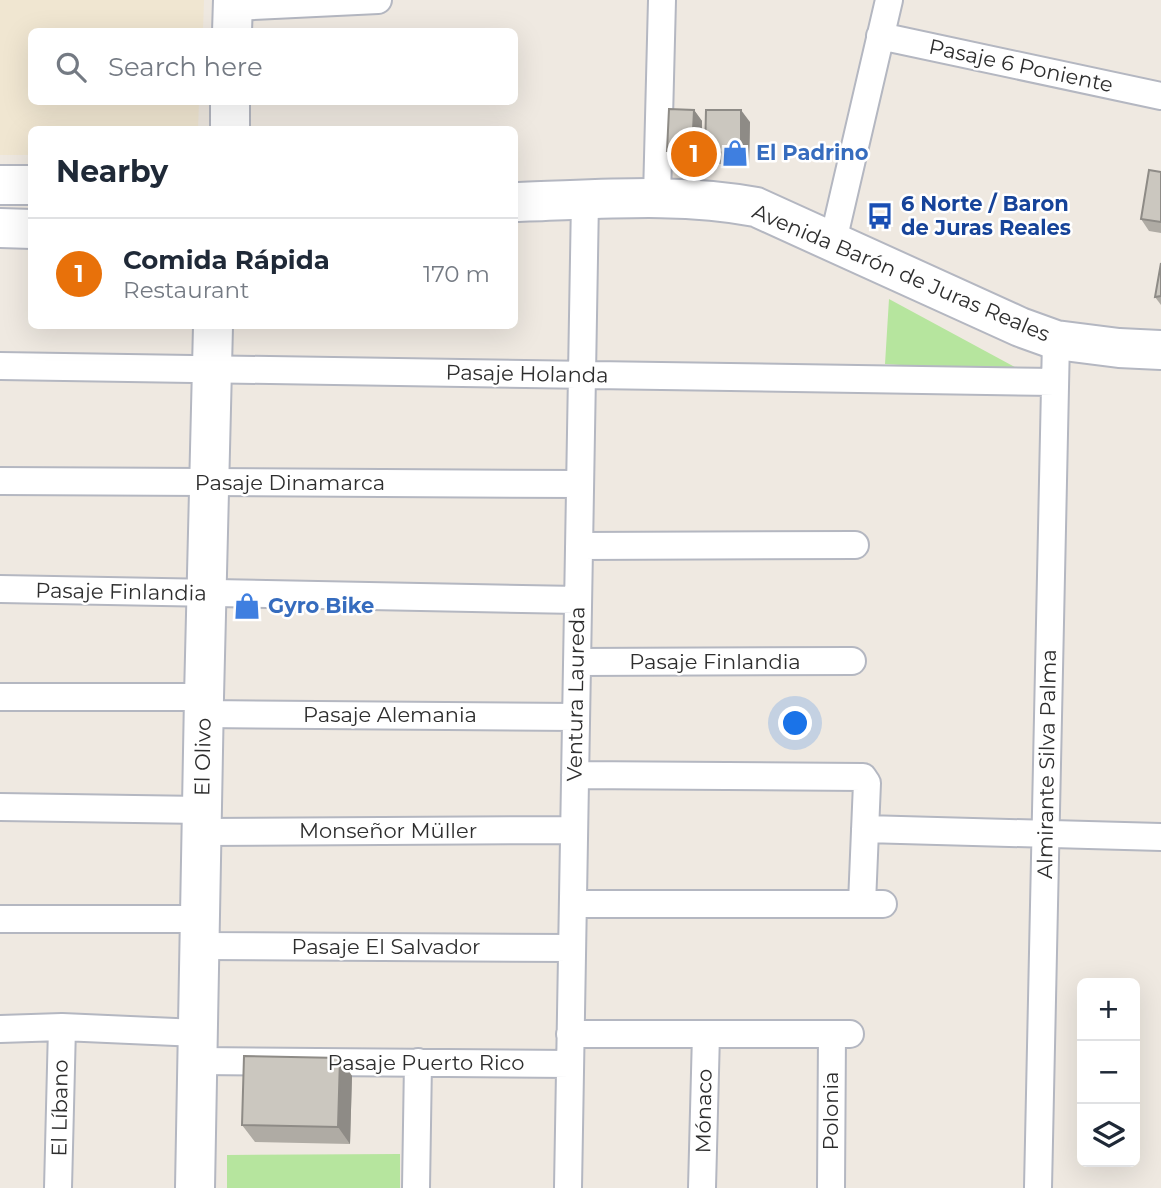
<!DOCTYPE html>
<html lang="en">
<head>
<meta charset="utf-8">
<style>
	:root { --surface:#fff; --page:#f6f6f7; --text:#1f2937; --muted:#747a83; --line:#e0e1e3; --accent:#b45309 }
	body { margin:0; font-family:Montserrat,sans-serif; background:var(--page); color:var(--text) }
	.controls { position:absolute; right:21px; bottom:21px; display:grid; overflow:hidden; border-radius:10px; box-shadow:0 7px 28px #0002 }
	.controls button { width:63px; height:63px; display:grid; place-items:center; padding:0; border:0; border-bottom:2px solid var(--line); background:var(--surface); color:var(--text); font:35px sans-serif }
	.you { position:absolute; left:796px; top:724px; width:24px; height:24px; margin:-18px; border:5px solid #fff; border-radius:50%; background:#1a73e8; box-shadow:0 0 0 10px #1a73e833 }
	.badge { display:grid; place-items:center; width:46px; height:46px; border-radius:50%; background:var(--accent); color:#fff; font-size:23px; font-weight:700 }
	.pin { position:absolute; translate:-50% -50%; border:4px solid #fff; box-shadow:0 2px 7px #0006 }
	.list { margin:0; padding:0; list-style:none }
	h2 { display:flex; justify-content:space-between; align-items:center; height:91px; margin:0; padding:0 28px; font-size:30px }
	h2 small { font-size:23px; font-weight:400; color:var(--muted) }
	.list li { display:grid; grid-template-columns:46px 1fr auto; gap:21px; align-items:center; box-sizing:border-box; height:112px; padding:0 28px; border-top:2px solid var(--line) }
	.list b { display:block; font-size:26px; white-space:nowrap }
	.list p { margin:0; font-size:23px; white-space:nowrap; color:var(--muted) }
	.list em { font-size:23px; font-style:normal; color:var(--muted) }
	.icon { flex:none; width:38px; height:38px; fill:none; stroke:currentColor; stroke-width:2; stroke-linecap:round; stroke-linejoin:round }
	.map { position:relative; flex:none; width:1161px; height:1188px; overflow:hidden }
	.search { position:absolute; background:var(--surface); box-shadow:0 7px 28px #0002; left:28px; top:28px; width:490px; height:77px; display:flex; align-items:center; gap:18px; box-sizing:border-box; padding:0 24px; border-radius:10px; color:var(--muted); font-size:26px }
	.panel { position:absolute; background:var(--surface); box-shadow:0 7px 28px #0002; left:28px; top:126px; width:490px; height:203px; border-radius:10px }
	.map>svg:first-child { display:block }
	.education { fill:#f0e6d1 }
	.grass { fill:#b6e59e }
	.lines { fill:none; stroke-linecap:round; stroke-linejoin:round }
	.street-casing { stroke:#b4b7c1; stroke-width:30 }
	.secondary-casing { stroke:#b4b7c1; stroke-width:42 }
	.street { stroke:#fff; stroke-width:26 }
	.secondary { stroke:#fff; stroke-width:38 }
	.wall { fill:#afaba4 }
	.shaded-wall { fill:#8e8b86 }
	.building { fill:#cbc7bf; stroke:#8e8b86; stroke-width:2 }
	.labels { text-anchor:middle; stroke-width:5; stroke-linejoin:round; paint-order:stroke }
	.street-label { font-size:21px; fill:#2e2e2e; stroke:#fff }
	.shop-label { font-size:21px; font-weight:bold; fill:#366cbe; stroke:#fff; text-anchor:start }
	.transit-label { font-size:21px; font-weight:bold; fill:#164399; stroke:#fff; text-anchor:start }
</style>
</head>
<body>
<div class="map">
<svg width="1161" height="1188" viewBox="0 0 1161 1188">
	<rect width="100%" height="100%" fill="#efe9e1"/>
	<!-- education -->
	<path class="education" d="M0,0H204L203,31L32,32V102H199L198,129L32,130L31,155H0Z"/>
	<!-- grass -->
	<path class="grass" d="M889,299L1026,373L885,364Z
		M400,1154V1188H227V1155Z"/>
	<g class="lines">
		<defs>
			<path id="street" d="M233,7L378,0
				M880,36L1161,96
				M657,197L662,0
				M833,241L889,0
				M0,366L1055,382
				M0,481L580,484
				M579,546L855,545
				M0,589L578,600
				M577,662L852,661
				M0,697H204
				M204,714L576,717
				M575,775L863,777L867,783L862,903
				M0,807L202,810
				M865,829L1161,837
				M201,832L574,830
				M573,904H883
				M0,919H200
				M200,946L572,948
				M0,1029L62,1027L198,1033
				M570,1034H850
				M198,1061L570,1064
				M58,1188L62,1027
				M416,1188L418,1062
				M568,1188L585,200
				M702,1188L706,1034
				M831,1188L832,1034
				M1038,1188L1056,340"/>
			<path id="secondary" d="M232,32L233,0
				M230,130V102
				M0,185H32
				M514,202C595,200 677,192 756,207L1020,327L1056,340L1119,348L1161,350
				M0,228L32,229
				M195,1188L204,697L213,326"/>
		</defs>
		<!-- street casing -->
		<use href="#street" class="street-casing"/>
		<!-- secondary casing -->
		<use href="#secondary" class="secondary-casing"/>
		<!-- street -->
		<use href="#street" class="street"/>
		<!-- secondary -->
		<use href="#secondary" class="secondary"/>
	</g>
	<!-- wall -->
	<path class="wall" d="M694,110L702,121L701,163H676L667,151Z
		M750,122L749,164H713L705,152Z
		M1161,172V233L1149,231L1141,219Z
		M1161,263V305L1155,297Z
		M340,1058L352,1076L350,1144L255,1142L242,1125Z"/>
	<!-- shaded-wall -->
	<path class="shaded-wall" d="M694,110L702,121L701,163L692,151Z
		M741,110L750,122L749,164L741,153Z
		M340,1058L352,1076L350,1144L338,1127Z"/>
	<!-- building -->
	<path class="building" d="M669,109L694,110L692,151H667Z
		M706,110H741V153L705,152Z
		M1149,170L1161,172V222L1141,219Z
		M1161,263V296L1155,297Z
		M244,1056L340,1058L338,1127L242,1125Z"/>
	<!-- icons -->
	<defs>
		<symbol id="shop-bare" viewBox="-9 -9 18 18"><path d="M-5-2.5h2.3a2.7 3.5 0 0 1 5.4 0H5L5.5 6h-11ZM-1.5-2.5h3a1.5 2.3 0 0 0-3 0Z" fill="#3f7fe0" stroke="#fff" stroke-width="2.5" paint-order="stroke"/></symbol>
		<symbol id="bus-bare" viewBox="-9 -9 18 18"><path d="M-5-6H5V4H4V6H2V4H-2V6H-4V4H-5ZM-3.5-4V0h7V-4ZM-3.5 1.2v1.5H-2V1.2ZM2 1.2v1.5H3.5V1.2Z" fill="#1a4fb4" stroke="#fff" stroke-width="2.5" paint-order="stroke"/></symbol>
	</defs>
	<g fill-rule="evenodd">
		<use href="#shop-bare" x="716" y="134" width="38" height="38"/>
		<use href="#bus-bare" x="861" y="197" width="38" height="38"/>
		<use href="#shop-bare" x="228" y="587" width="38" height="38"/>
	</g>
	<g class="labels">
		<!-- street labels -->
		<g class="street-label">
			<text transform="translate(1021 66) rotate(12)" y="7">Pasaje 6 Poniente</text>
			<text transform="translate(901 273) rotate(23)" y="7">Avenida Barón de Juras Reales</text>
			<text transform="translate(527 374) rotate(1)" y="7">Pasaje Holanda</text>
			<text x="290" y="490">Pasaje Dinamarca</text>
			<text transform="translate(121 592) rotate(1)" y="7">Pasaje Finlandia</text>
			<text x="715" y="669">Pasaje Finlandia</text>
			<text transform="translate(576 694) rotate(-89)" y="7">Ventura Laureda</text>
			<text x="390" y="722">Pasaje Alemania</text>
			<text transform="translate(203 757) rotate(-89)" y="7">El Olivo</text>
			<text transform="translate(1047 764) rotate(-89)" y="7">Almirante Silva Palma</text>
			<text x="388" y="838">Monseñor Müller</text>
			<text x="386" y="954">Pasaje El Salvador</text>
			<text x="426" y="1070">Pasaje Puerto Rico</text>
			<text transform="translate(60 1108) rotate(-89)" y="7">El Líbano</text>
			<text transform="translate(704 1111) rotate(-89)" y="7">Mónaco</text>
			<text transform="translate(831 1111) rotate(-90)" y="7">Polonia</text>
		</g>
		<!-- shop labels -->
		<g class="shop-label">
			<text x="756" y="160">El Padrino</text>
			<text x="268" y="613">Gyro Bike</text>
		</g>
		<!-- transit labels -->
		<g class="transit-label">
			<text x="901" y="211">6 Norte / Baron<tspan x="901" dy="24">de Juras Reales</tspan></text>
		</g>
	</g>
</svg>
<div class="controls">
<button>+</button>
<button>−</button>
<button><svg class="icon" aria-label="layers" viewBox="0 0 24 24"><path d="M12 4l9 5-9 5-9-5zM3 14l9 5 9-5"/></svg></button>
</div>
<div class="you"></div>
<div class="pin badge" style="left:694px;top:154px;background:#e8710a">1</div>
<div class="search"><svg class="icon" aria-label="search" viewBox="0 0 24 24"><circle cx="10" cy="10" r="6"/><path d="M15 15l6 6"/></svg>Search here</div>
<section class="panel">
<h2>Nearby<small></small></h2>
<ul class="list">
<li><span class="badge" style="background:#e8710a">1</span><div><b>Comida Rápida</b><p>Restaurant</p></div><em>170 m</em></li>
</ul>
</section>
</div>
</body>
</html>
